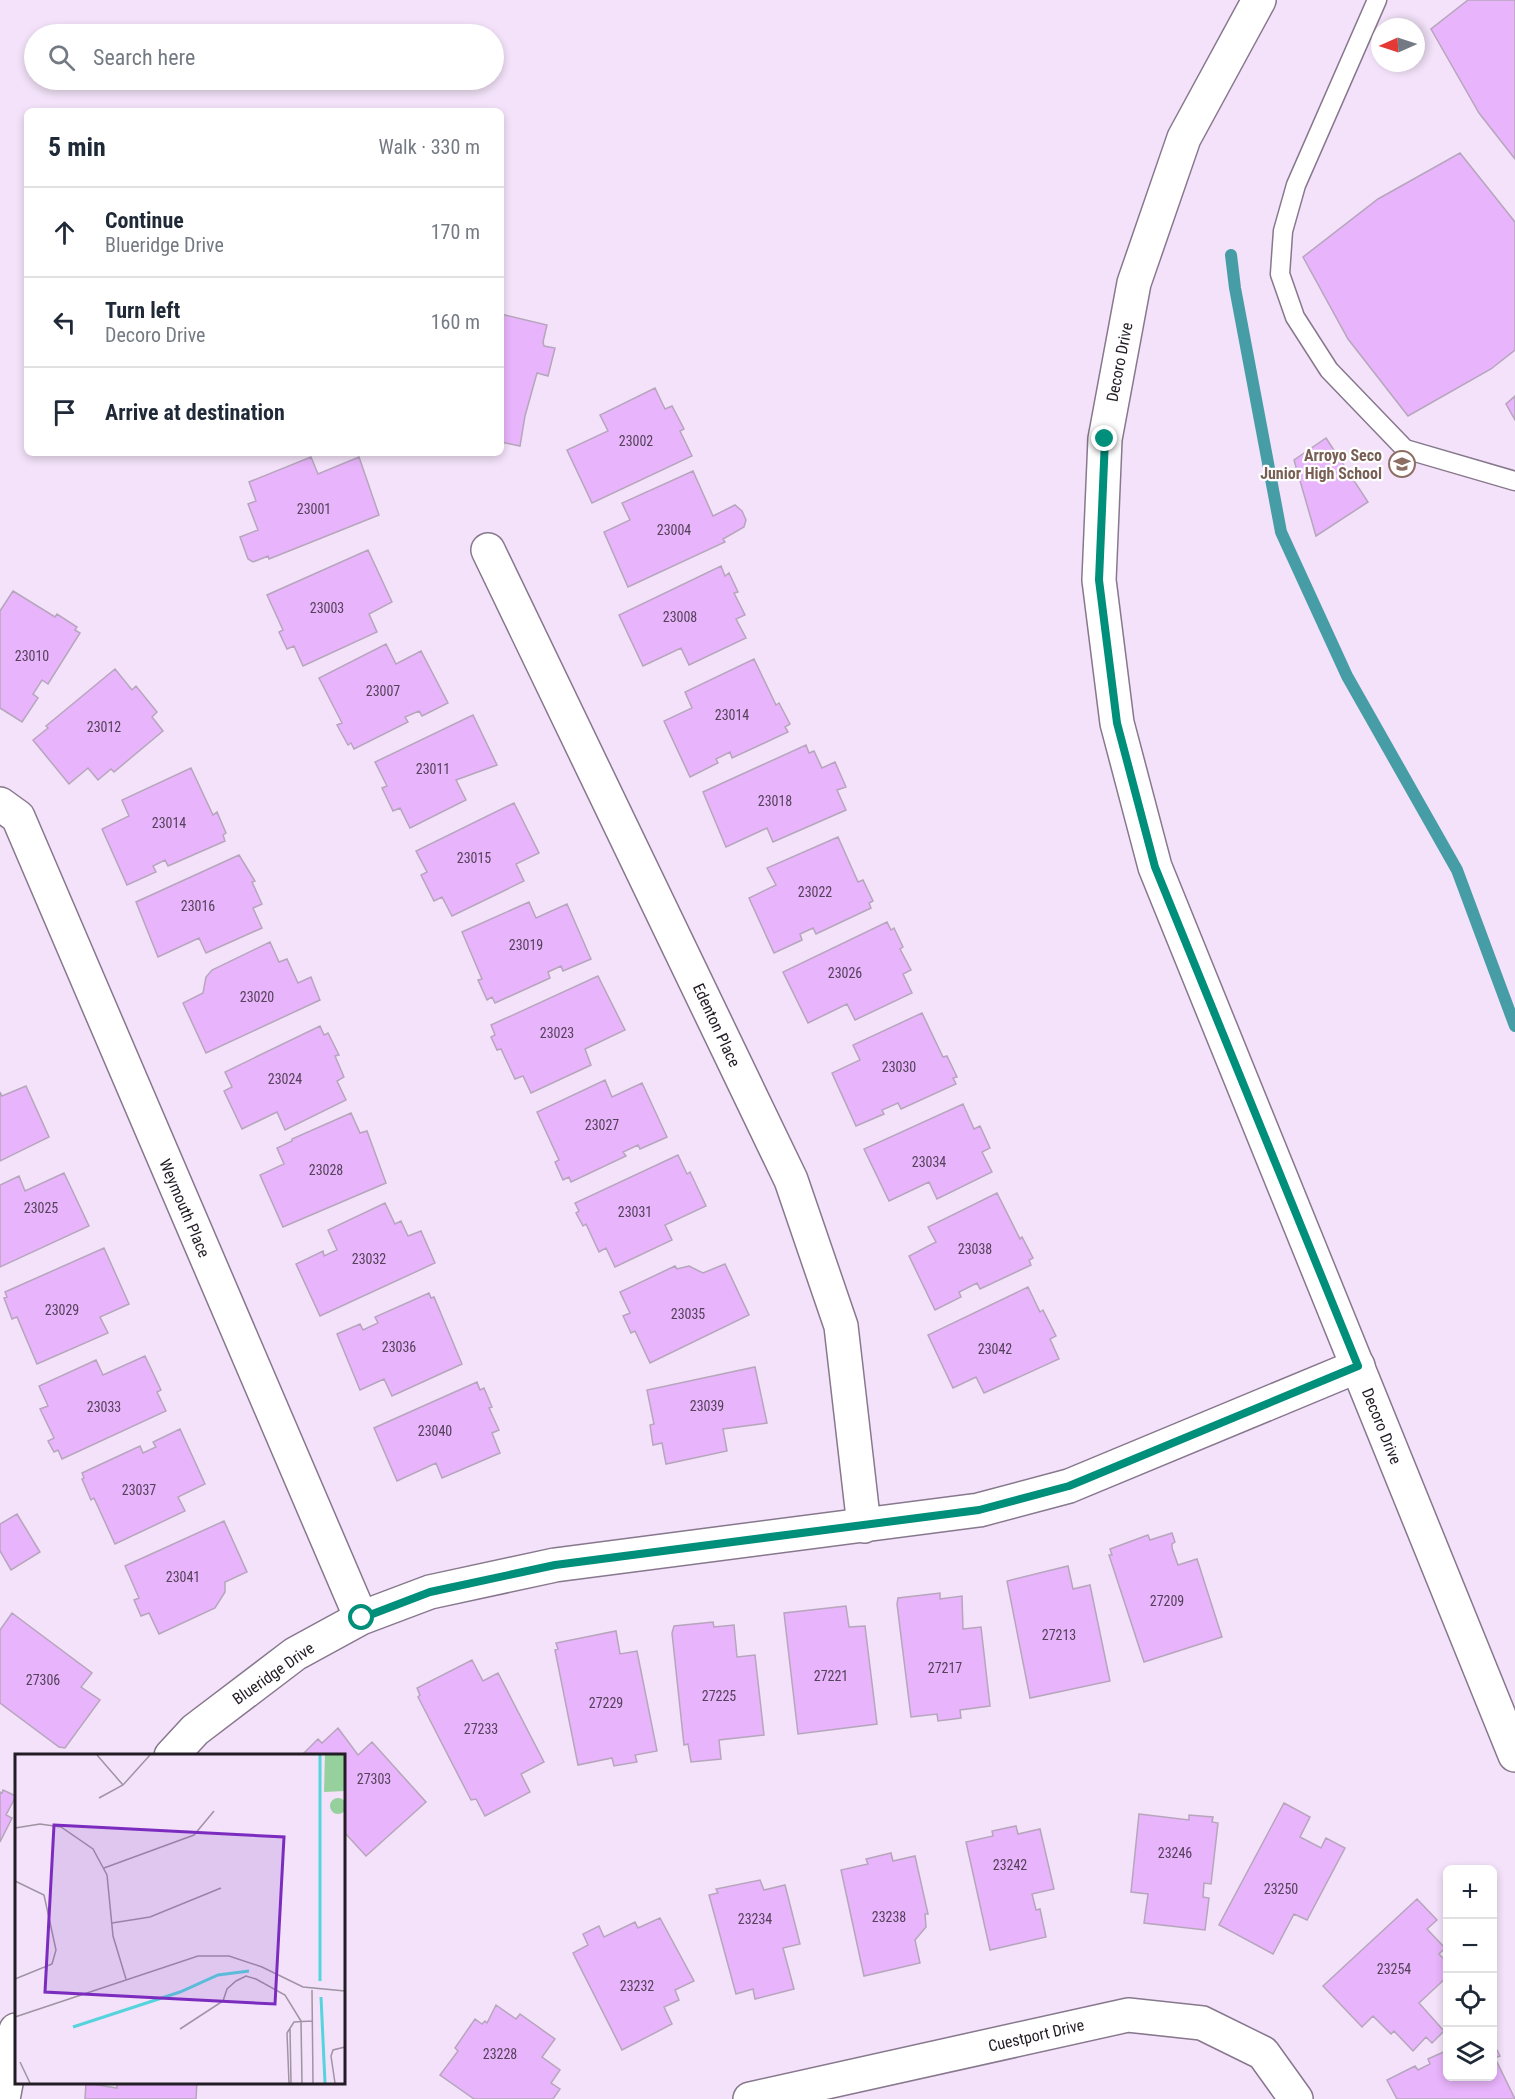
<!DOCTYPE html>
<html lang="en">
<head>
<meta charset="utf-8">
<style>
	:root { --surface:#fff; --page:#f2f2f3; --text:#1f2937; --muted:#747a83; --line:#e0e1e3 }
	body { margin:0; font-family:"Roboto Condensed",sans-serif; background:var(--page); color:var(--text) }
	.controls { position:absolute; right:18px; bottom:18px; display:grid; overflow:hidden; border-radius:9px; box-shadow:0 3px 9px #0003 }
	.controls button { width:54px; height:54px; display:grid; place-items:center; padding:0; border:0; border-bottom:2px solid var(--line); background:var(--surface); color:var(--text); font:30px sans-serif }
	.compass { position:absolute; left:1371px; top:18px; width:54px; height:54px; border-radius:50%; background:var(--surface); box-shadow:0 3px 9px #0003; rotate:267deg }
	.stop { position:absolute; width:18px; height:18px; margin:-14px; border:4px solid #008f7a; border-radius:50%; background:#fff }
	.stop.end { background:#008f7a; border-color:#fff; box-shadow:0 2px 6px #0008 }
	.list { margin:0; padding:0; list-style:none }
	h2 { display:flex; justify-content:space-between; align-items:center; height:78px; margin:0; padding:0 24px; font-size:26px }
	h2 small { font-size:20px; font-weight:400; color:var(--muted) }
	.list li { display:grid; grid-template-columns:39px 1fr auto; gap:18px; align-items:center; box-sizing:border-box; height:90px; padding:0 24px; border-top:2px solid var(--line) }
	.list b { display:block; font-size:22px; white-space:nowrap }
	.list p { margin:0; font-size:20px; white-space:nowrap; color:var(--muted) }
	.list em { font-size:20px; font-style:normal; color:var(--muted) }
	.icon { flex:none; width:33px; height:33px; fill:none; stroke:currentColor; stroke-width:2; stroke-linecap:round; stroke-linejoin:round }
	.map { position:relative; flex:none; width:1515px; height:2099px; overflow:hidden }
	.search { position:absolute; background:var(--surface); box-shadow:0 3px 9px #0003; left:24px; top:24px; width:480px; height:66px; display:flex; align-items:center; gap:15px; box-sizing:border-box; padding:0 21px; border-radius:33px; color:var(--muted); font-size:22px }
	.panel { position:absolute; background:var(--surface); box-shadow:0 3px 9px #0003; left:24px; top:108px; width:480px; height:348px; border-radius:9px }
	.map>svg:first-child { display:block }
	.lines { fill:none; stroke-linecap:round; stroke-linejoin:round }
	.stream { stroke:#469da6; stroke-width:12 }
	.building { fill:#e8b4fb; stroke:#b6a6bc; stroke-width:1.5 }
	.service-casing { stroke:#87788d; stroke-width:21 }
	.minor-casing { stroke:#87788d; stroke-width:36 }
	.secondary-casing { stroke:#87788d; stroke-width:36 }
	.service { stroke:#fff; stroke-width:18 }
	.minor { stroke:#fff; stroke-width:33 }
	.secondary { stroke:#fff; stroke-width:33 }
	.route { stroke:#008f7a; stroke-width:8 }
	.labels { text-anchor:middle; stroke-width:4.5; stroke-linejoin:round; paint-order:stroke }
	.number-label { font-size:14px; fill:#54425a }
	.street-label { font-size:16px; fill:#221c25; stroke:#fff }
	.education-label { font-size:16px; font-weight:bold; fill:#785e54; stroke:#fff; text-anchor:end }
	.inset-river { fill:none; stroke:#56d4dd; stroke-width:3 }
	.inset-road { fill:none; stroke:#9f93a4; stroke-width:1.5 }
	.view { fill:#7b2cbf; fill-opacity:0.15; stroke:#7b2cbf; stroke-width:3 }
	.inset-edge { fill:none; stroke:#221c25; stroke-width:3 }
</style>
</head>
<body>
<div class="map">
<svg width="1515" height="2099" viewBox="0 0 1515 2099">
	<rect width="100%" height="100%" fill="#f3e2f9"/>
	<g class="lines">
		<!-- stream -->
		<path class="stream" d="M1231,255L1235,288L1281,532L1347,676L1457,870L1515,1026"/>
	</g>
	<!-- building -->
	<path class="building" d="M1468,0H1515V159L1479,113L1431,29Z
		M1460,153L1515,222V350L1491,369L1408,416L1348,339L1303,257L1378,199Z
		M501,314L547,325L543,342L544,346L555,348L548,376L537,373L525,416L520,446L501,442Z
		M655,388L665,409L672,406L684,429L680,431L692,456L592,503L567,450L608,431L600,415Z
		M1515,396V420L1506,404Z
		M1326,438L1368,502L1316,536L1294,460Z
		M311,457L318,474L359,457L379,515L269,559L268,556L253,562L248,559L240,537L258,530L248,504L256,501L249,482Z
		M693,471L713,516L735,505L742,511L746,520L744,527L723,539L725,542L628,587L604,532L630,520L622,503Z
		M368,550L392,602L369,614L377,632L303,666L294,646L287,649L279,632L283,630L267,595Z
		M721,566L725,576L729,573L738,592L734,593L745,615L736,619L746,638L689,665L681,648L643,666L619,615Z
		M13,591L55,617L57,614L77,627L75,630L80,633L48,684L42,680L33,694L38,698L22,722L0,708V611Z
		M386,644L396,664L421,651L448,703L422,716L419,711L405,717L408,722L354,749L351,743L348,745L337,725L342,723L319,678Z
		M754,659L776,705L779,703L790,724L785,727L788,732L732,758L730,752L716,759L718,763L690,777L664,721L692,708L685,692Z
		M115,669L132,690L136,686L157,712L152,717L163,731L114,772L111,769L98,780L88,768L69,784L33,740L48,728L46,726Z
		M473,715L497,765L456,780L466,800L410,828L400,808L393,811L382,788L387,786L375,762Z
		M806,745L809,753L814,751L822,768L835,762L846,787L837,790L846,810L773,842L767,828L726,847L703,792Z
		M191,768L213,815L217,812L226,833L223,835L225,841L168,866L165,860L153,866L156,872L127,885L102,829L129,816L122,800Z
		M514,803L539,853L516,864L524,881L452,916L442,897L434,901L421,875L427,872L416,851Z
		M838,837L858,882L863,880L873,901L869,903L871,908L816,934L813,928L800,934L802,940L774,953L749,898L776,885L767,868Z
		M239,855L255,881L252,882L262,904L253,908L262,928L206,953L199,938L158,957L136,902Z
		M529,902L536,918L567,904L591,959L563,971L561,966L548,972L550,978L495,1003L492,997L487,1000L478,980L482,979L462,932Z
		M887,922L891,930L894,928L903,947L900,949L911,970L903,974L912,993L855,1020L847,1004L808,1023L783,972Z
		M270,942L279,962L287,959L298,983L311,977L320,1000L206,1053L183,1003L203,993L206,977L212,970Z
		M598,976L625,1030L585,1049L591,1065L531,1093L523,1076L515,1079L501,1049L497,1050L491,1037L495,1035L491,1025Z
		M922,1013L943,1057L947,1056L957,1077L953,1078L956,1084L901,1109L898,1103L882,1110L884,1114L856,1126L832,1073L860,1060L853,1045Z
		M320,1026L324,1035L328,1033L339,1055L335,1056L344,1077L337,1081L346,1100L285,1130L277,1112L242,1129L224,1091L232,1087L225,1072Z
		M605,1080L612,1097L642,1083L667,1137L640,1149L638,1145L623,1152L626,1156L571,1182L569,1177L563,1180L555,1162L559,1160L537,1112Z
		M26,1086L49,1137L0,1161V1092L2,1096Z
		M963,1104L974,1129L980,1126L990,1148L982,1152L992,1172L937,1199L929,1182L889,1201L864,1149Z
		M351,1113L360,1133L367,1131L386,1183L283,1227L260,1175L284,1164L277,1148L292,1141V1139Z
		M678,1155L687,1174L690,1172L706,1206L665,1225L672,1240L615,1267L606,1248L599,1252L586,1224L583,1226L576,1213L579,1211L575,1203Z
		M64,1173L89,1226L0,1267V1185L19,1176L25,1191Z
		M997,1193L1020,1239L1022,1237L1033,1258L1029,1260L1031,1265L980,1289L977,1283L959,1292L961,1297L935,1310L909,1256L936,1242L928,1227Z
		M385,1203L395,1224L401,1221L408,1236L421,1231L435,1263L320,1316L296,1264L323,1251L324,1256L337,1250L328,1230Z
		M104,1248L129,1304L100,1317L108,1333L37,1364L17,1317L12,1319L4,1298L7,1297L5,1292Z
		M725,1264L749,1315L650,1363L635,1331L631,1333L623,1316L630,1313L620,1292L675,1266L677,1269L689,1266L703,1273Z
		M1028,1287L1040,1312L1043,1310L1056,1336L1050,1339L1059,1359L984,1393L976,1377L953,1388L928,1335Z
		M429,1293L431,1298L434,1297L462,1364L392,1396L384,1379L360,1390L337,1334L360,1324L363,1330L378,1323L375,1317Z
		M145,1356L161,1390L157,1392L166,1411L62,1459L58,1450L54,1452L48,1441L54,1438L40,1409L48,1406L39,1386L96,1360L103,1375Z
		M755,1367L767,1423L723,1429L727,1451L666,1464L662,1443L653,1445L650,1425L654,1424L647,1390Z
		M477,1382L480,1390L484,1388L492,1407L489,1408L499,1430L492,1433L500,1453L442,1478L436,1463L397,1481L374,1428Z
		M180,1429L205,1484L178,1497L185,1511L115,1544L94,1498L91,1500L82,1479L84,1478L82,1473L140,1446L143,1453L156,1447L153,1442Z
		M17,1514L40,1552L11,1570L0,1551V1524Z
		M224,1521L247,1572L225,1582V1592L215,1608L159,1634L149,1613L141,1616L134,1600L139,1598L125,1566Z
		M1172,1533L1175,1542L1172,1544V1548L1178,1565L1197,1559L1222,1637L1144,1662L1109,1555H1112L1110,1549L1148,1535L1150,1540Z
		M1068,1566L1073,1589L1090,1585L1110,1681L1030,1698L1007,1581Z
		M940,1593V1599L962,1596L963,1629L981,1627L990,1706L960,1710L961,1718L938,1721L937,1714L911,1717L897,1604L898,1598Z
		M846,1606L849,1627L865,1626L877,1724L798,1734L784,1613Z
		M12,1613L92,1673L81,1687L100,1700L65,1748L59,1747L0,1703V1630Z
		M713,1622L714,1627L734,1625L737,1657L755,1655L764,1735L719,1740L721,1759L691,1762L688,1744L684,1745L672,1633L674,1626Z
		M616,1631L620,1654L637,1651L657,1751L635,1755L637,1762L614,1766L612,1758L578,1765L555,1650L558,1649L556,1643Z
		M472,1660L483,1681L498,1673L544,1762L521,1774L530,1792L485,1816L476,1799L471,1800L418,1697L420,1695L417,1688Z
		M338,1728L358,1755L372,1742L426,1802L366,1856L344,1832V1756H301L318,1739L322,1743Z
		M3,1790L16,1796L6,1815L12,1818L0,1842V1792L2,1793Z
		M1284,1803L1310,1817L1300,1837L1321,1848L1326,1838L1345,1848L1307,1920L1294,1914L1273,1954L1219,1925Z
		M1139,1814L1189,1820V1815L1213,1817L1212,1822L1218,1823L1211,1884L1204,1883L1203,1897L1209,1898L1205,1930L1144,1923L1148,1894L1131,1892Z
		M1016,1826L1018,1834L1040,1829L1054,1889L1032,1894L1036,1910L1040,1909L1046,1937L990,1950L966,1842L993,1836L992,1831Z
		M891,1853L893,1861L915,1856L928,1914H925L926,1927L915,1940L920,1963L864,1976L841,1870L868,1864L866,1859Z
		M760,1880L764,1890L785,1885L800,1944L783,1948L794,1989L755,1999L753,1989L736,1994L709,1895L718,1893L716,1889Z
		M1417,1899L1437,1920L1427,1929L1445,1948L1439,1954L1448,1963V1976L1419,2003L1444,2031L1432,2043L1426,2037L1413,2051L1394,2031L1391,2034L1373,2016L1362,2027L1323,1986Z
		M660,1918L694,1981L675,1990L679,2000L664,2007L672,2024L622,2050L573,1953L588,1945L583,1934L599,1926L604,1937L635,1922L638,1928Z
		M496,2005L516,2019L520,2014L555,2039L542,2057L560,2070L551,2083L560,2089L553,2099H474L440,2075L458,2051L455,2048L475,2019L482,2024L485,2021L487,2023Z
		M1492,2040L1500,2056L1495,2058L1515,2099H1397L1387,2080L1415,2066L1418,2070L1430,2064L1428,2059L1448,2050V2076H1492Z
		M117,2082H197L196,2099H85L86,2083L117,2088Z"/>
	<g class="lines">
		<defs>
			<path id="service" d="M1377,0L1296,185L1283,231L1280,274L1295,317L1329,370L1405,449L1515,481"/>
			<path id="minor" d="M488,550L791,1180L841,1326L864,1526
				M0,804L18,817L361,1618
				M171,1756L195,1730L295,1654L361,1618L430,1592L555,1565L979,1510L1069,1486L1358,1366
				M3,2099L16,2030
				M750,2099L1128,2015L1202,2023L1263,2053L1296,2099"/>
			<path id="secondary" d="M1259,0L1184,138L1134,283L1105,439L1099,580L1117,723L1155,867L1515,1755"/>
		</defs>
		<!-- service casing -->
		<use href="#service" class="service-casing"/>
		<!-- minor casing -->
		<use href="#minor" class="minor-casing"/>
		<!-- secondary casing -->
		<use href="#secondary" class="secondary-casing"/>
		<!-- service -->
		<use href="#service" class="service"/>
		<!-- minor -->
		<use href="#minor" class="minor"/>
		<!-- secondary -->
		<use href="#secondary" class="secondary"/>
	</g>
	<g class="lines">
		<!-- route -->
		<path class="route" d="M362,1618L430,1592L555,1565L979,1510L1069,1486L1358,1366L1155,867L1117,723L1099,580L1105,439"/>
	</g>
	<!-- icons -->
	<defs>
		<symbol id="school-ring" viewBox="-11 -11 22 22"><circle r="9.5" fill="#fff" stroke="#8d6e63" stroke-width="1.5"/><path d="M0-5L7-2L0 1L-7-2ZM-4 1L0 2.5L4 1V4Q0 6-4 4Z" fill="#8d6e63"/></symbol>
	</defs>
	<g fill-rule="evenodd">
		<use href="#school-ring" x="1387" y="449" width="30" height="30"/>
	</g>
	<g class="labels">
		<!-- number labels -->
		<g class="number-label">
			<text x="636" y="446">23002</text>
			<text x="314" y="514">23001</text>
			<text x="674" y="535">23004</text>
			<text x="327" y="613">23003</text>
			<text x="680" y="622">23008</text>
			<text x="32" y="661">23010</text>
			<text x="383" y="696">23007</text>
			<text x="732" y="720">23014</text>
			<text x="104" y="732">23012</text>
			<text x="433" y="774">23011</text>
			<text x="775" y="806">23018</text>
			<text x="169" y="828">23014</text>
			<text x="474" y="863">23015</text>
			<text x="815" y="897">23022</text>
			<text x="198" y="911">23016</text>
			<text x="526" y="950">23019</text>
			<text x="845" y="978">23026</text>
			<text x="257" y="1002">23020</text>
			<text x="557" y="1038">23023</text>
			<text x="899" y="1072">23030</text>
			<text x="285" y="1084">23024</text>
			<text x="602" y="1130">23027</text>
			<text x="929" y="1167">23034</text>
			<text x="326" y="1175">23028</text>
			<text x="41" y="1213">23025</text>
			<text x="635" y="1217">23031</text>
			<text x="975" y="1254">23038</text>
			<text x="369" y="1264">23032</text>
			<text x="62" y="1315">23029</text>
			<text x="688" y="1319">23035</text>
			<text x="399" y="1352">23036</text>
			<text x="995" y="1354">23042</text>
			<text x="707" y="1411">23039</text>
			<text x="104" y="1412">23033</text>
			<text x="435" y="1436">23040</text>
			<text x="139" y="1495">23037</text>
			<text x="183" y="1582">23041</text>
			<text x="1167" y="1606">27209</text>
			<text x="1059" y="1640">27213</text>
			<text x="945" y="1673">27217</text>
			<text x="831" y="1681">27221</text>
			<text x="43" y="1685">27306</text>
			<text x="719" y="1701">27225</text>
			<text x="606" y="1708">27229</text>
			<text x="481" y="1734">27233</text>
			<text x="374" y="1784">27303</text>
			<text x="1175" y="1858">23246</text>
			<text x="1010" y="1870">23242</text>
			<text x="1281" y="1894">23250</text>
			<text x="889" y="1922">23238</text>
			<text x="755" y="1924">23234</text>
			<text x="1394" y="1974">23254</text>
			<text x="637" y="1991">23232</text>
			<text x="500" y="2059">23228</text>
		</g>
		<!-- street labels -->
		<g class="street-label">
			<text transform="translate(1119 362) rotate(-79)" y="6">Decoro Drive</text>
			<text transform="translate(717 1025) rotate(65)" y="6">Edenton Place</text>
			<text transform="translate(185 1208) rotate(67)" y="6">Weymouth Place</text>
			<text transform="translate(1382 1426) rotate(68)" y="6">Decoro Drive</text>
			<text transform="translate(273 1673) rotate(-35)" y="6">Blueridge Drive</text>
			<text transform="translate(1036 2035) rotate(-13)" y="6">Cuestport Drive</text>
		</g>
		<!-- education labels -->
		<g class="education-label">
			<text x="1382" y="461">Arroyo Seco<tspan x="1382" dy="18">Junior High School</tspan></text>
		</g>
	</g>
	<!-- overview -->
	<g transform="translate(15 1754)">
		<rect width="330" height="330" fill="#f3e2f9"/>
		<path d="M310,1H330V37L309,38ZM315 52a8 8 0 1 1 16 0a8 8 0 1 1-16 0Z" fill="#96d09d"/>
		<path class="inset-river" d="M305,1V227M306,243L310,329M58,273L165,238L203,221L234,217"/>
		<path class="inset-road" d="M82,1L108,31M84,44L108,31L135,1M0,74L25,70L46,73L78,95L92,121L98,182L111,225M89,114L179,81L199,57M0,127L29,141L41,196L37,210L0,225M97,169L135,163L206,134M297,236L298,329M0,263L183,202H214L247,213L288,233L330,237M275,274L276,329M165,275L208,247L212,235L221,227L231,222L241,225L270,241L286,267L287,329M5,308L15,329M274,329L272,279L279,268L297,267M320,329L316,302L318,296L330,293"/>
		<path class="view" d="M39,71L269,83L260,250L30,238Z"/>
		<rect width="330" height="330" class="inset-edge"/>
	</g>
</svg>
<div class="controls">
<button>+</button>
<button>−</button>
<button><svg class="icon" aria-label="locate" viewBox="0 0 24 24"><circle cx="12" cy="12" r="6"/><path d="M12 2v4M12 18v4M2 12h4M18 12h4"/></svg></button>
<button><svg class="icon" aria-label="layers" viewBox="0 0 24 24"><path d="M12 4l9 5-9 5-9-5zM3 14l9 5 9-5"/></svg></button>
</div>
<svg class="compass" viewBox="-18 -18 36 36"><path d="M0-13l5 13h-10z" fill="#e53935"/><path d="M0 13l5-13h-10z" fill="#747a83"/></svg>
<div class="stop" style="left:362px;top:1618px"></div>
<div class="stop end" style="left:1105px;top:439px"></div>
<div class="search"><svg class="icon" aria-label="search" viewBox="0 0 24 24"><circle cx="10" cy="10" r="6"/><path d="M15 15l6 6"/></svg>Search here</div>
<section class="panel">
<h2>5 min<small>Walk · 330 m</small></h2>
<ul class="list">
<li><svg class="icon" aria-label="ahead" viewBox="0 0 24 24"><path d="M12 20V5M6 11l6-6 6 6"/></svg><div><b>Continue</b><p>Blueridge Drive</p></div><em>170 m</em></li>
<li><svg class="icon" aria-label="left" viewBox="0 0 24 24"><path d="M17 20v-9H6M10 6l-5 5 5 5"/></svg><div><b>Turn left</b><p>Decoro Drive</p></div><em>160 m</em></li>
<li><svg class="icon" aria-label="arrive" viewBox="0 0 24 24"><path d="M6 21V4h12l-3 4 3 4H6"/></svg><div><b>Arrive at destination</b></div></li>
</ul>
</section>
</div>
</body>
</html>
